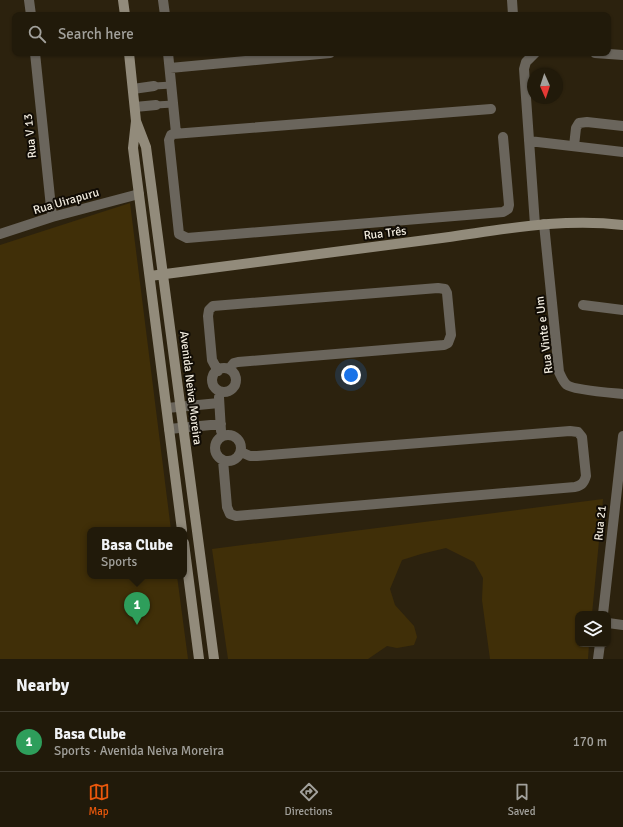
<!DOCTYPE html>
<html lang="en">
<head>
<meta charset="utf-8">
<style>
	:root { --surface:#211a0a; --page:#292313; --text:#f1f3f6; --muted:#a2a19c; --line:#3e382b; --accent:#ea580c }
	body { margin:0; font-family:Signika,sans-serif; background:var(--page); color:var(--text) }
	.controls { position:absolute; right:12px; bottom:12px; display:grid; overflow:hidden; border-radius:8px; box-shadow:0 1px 3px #0004 }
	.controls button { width:36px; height:36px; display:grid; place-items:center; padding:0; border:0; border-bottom:1px solid var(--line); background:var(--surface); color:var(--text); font:20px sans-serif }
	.compass { position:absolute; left:527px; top:68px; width:36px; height:36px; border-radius:50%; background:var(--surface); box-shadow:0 1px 3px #0004; rotate:177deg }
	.you { position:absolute; left:351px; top:375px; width:14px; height:14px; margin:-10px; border:3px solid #fff; border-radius:50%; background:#1a73e8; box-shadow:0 0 0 6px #1a73e833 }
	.badge { display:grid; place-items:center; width:26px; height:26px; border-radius:50%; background:var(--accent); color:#fff; font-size:13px; font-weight:700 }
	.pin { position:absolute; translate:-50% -33px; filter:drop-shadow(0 1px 2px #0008) }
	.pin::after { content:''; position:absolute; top:21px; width:14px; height:12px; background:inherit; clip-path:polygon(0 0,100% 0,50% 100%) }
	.popup { position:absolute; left:87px; top:527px; width:100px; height:52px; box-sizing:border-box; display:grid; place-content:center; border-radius:8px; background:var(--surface); filter:drop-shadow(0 1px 3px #0005); font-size:13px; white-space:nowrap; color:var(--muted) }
	.popup b { font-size:15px; color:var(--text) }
	.popup::after { content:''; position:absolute; left:50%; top:100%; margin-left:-8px; border:8px solid transparent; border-top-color:var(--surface) }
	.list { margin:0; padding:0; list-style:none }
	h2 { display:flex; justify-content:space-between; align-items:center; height:52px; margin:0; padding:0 16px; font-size:17px }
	h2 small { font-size:13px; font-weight:400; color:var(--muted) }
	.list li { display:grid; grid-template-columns:26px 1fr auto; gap:12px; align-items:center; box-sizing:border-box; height:60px; padding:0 16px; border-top:1px solid var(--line) }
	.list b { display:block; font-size:15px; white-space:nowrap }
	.list p { margin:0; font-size:13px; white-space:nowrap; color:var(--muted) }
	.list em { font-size:13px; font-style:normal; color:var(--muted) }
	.icon { flex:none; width:22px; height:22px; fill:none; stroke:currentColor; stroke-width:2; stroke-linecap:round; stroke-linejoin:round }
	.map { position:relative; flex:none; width:623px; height:659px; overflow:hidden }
	.search { position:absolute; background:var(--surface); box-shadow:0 1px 3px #0004; left:12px; right:12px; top:12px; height:44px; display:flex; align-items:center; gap:10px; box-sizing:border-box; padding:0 14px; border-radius:8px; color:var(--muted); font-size:15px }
	.sheet { height:112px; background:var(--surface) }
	nav { display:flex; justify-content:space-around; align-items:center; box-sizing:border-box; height:56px; border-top:1px solid var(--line); background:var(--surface); font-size:11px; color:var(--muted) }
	nav a { display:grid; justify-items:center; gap:2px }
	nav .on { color:var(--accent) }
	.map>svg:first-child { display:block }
	.green { fill:#402f08 }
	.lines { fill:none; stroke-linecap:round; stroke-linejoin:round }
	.lane { stroke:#6a655c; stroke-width:7 }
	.street { stroke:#6a655c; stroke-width:10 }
	.secondary { stroke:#928b7b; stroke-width:10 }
	.labels { text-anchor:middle; stroke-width:4; stroke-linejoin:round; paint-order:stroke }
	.street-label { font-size:12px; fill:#f2ecdf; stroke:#110c05 }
</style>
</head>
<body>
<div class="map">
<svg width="623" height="659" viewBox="0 0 623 659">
	<rect width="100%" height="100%" fill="#2c220e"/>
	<!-- green -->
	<path class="green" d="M130,203L171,530H90V576H177L188,659H0V245Z
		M603,499L592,614H578V644H589L588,659H490L482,600L483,578L474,562L446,548L421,554L402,560L390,589L395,605L414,626L417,637L414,645L397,648L387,646L368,659H228L212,549Z"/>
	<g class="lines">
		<!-- lane -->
		<path class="lane" d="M154,86L172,85
			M156,105L173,104"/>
		<!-- street -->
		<path class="street" d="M29,0L31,15
			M163,0L165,15
			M512,0L513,15
			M35,53L52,217
			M168,53L176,133
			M595,53L623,55
			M170,68L330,53
			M133,89L154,86
			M135,107L156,105
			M491,109L173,134L171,135L169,140L179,234L187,238L503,212L508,209L509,205L503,137
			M529,141L623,152
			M574,146L576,128L579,123L587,122L623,126
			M544,224L559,372C561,376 563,382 567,385C573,390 613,393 623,394
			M535,225L524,69L526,62L535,53
			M0,234L52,217L139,194
			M583,305L623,310
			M212 380a12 12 0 1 1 24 0a12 12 0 1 1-24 0Z
			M218,371L212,360L208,316L209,310L213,306L438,288L445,289L447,293L451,335L448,343L444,345L238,362L234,363L229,369
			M219,397L221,431
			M167,408L219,403
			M169,429L221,424
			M215 448a13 13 0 1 1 26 0a13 13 0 1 1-26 0Z
			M223,460L227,507L230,514L236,516L575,487C582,485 584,483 586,476L582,437L578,432L570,431L257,456H250L241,452
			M603,614L623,436
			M608,623L623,625
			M598,659L600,644"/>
		<!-- secondary -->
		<path class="secondary" d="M123,0L125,15
			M129,53L136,121L133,148L182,530
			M136,121L146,147L214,659
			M150,276C244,263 339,252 434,239C497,231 559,217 623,225
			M184,543L199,659"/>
	</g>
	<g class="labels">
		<!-- street labels -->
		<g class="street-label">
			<text transform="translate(30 136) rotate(-96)" y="4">Rua V 13</text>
			<text transform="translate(66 201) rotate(-16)" y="4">Rua Uirapuru</text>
			<text transform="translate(385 233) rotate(-7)" y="4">Rua Três</text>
			<text transform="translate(544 335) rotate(-97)" y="4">Rua Vinte e Um</text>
			<text transform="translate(191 388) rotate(83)" y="4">Avenida Neiva Moreira</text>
			<text transform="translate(600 523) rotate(-84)" y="4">Rua 21</text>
		</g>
	</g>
</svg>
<div class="controls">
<button><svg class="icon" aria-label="layers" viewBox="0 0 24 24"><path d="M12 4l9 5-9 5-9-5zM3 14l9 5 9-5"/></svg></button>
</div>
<svg class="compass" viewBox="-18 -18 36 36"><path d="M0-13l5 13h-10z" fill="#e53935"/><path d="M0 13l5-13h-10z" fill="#a2a19c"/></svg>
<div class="you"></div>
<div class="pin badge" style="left:137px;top:625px;background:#2e9e5b">1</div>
<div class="popup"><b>Basa Clube</b>Sports</div>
<div class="search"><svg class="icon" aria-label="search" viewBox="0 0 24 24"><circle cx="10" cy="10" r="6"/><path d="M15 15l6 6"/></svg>Search here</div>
</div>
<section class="sheet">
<h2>Nearby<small></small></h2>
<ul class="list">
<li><span class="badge" style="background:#2e9e5b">1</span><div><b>Basa Clube</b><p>Sports · Avenida Neiva Moreira</p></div><em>170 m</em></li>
</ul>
</section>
<nav>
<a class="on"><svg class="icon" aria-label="map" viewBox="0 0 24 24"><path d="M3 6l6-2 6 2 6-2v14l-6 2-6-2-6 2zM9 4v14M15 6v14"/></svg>Map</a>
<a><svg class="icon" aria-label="directions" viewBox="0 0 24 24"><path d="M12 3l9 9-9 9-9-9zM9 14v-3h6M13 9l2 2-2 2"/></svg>Directions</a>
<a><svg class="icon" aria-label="saved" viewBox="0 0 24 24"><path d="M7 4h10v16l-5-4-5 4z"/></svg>Saved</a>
</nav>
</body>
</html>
